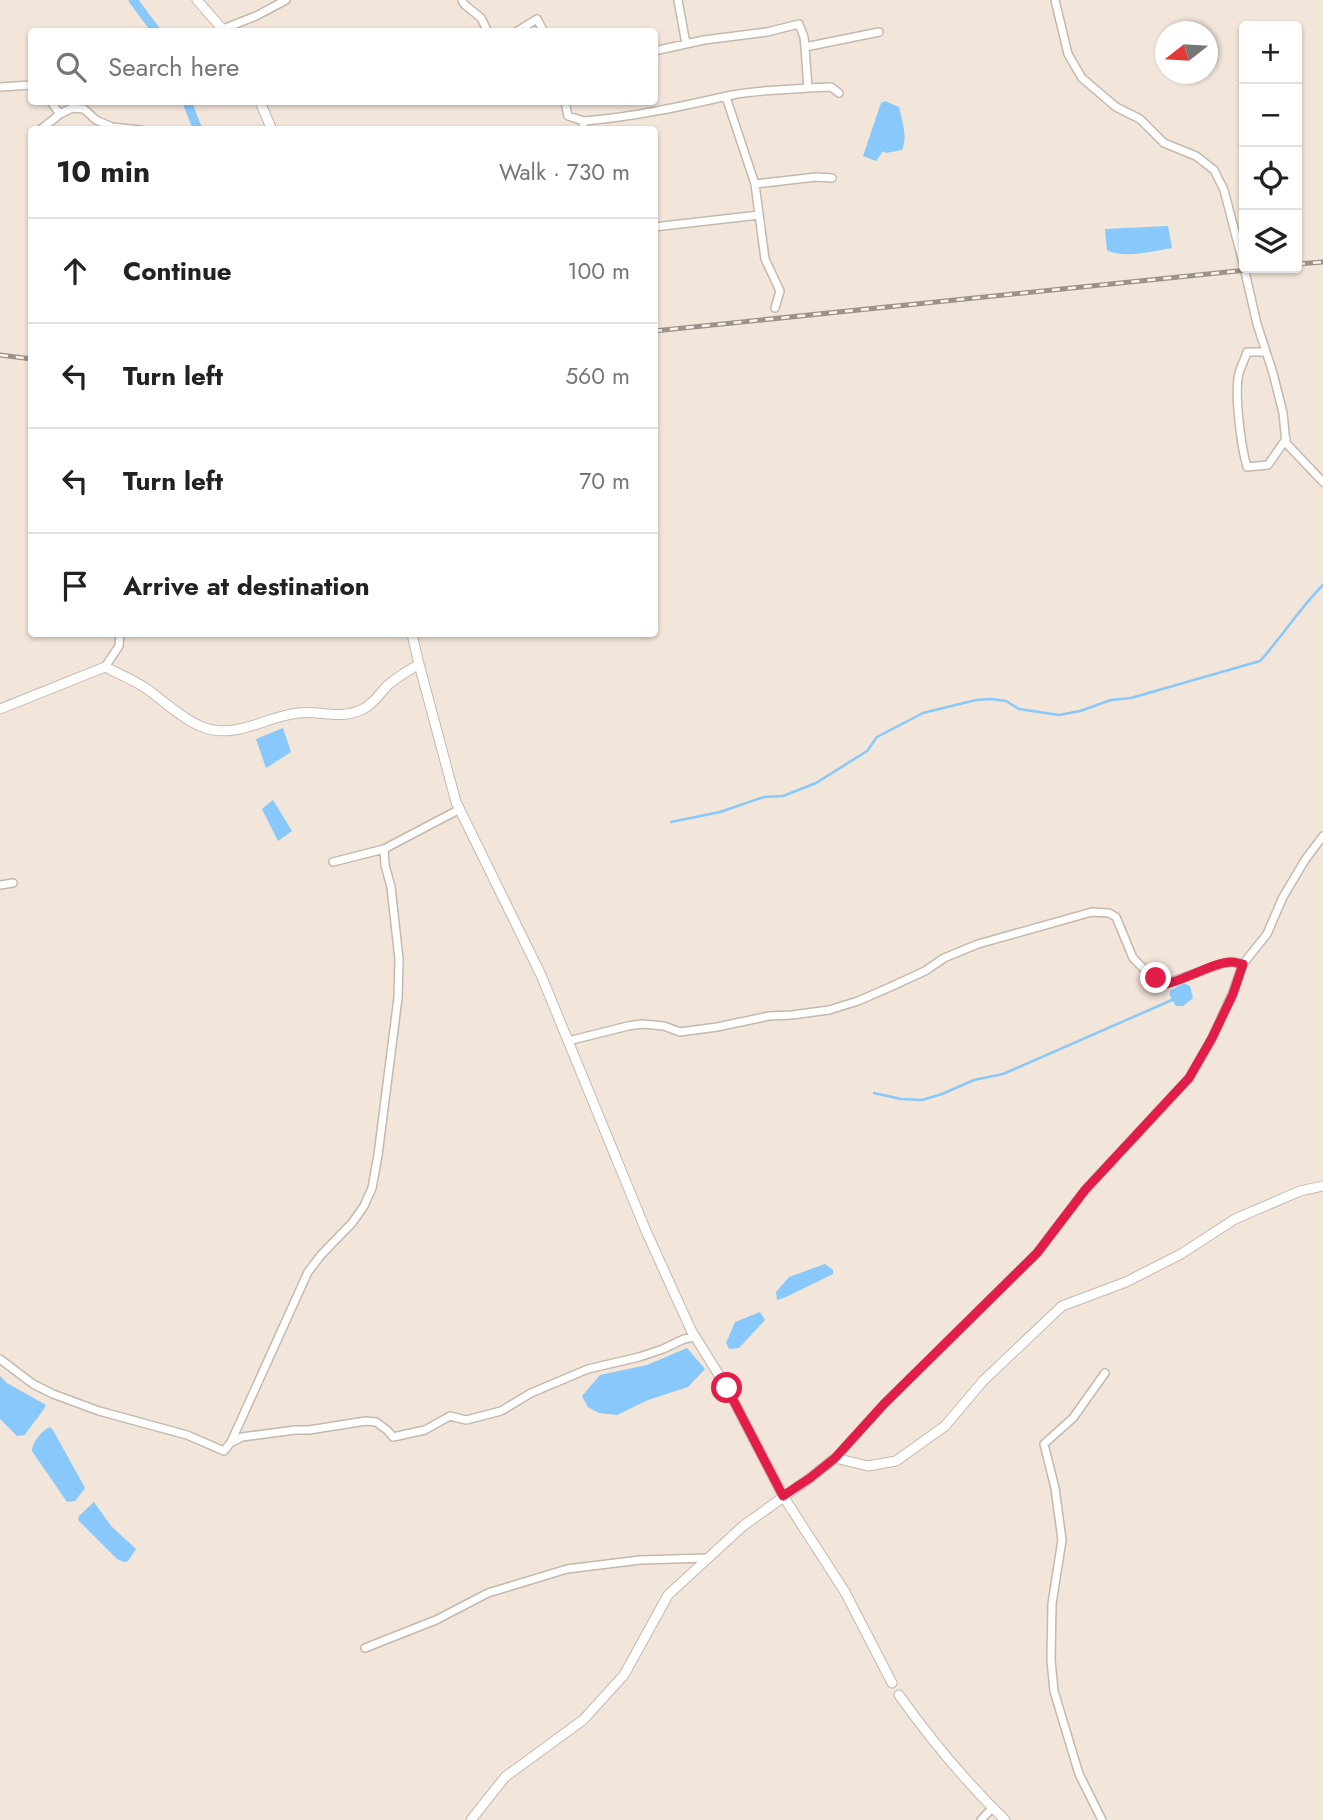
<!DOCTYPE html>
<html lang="en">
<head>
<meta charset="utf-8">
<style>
	:root { --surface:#fff; --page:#f6f6f6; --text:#222; --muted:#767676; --line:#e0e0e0 }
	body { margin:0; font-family:Jost,sans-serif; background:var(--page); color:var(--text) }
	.controls { position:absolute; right:21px; top:21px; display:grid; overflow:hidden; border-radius:7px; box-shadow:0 2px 5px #0004 }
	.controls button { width:63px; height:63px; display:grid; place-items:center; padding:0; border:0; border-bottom:2px solid var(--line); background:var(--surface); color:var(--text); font:35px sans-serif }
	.compass { position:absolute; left:1155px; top:21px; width:63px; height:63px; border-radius:50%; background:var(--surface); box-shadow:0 2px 5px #0004; rotate:253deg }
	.stop { position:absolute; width:21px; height:21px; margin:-16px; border:5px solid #e11d48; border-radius:50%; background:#fff }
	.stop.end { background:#e11d48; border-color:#fff; box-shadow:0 2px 7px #0008 }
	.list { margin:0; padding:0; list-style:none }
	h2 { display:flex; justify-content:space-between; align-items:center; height:91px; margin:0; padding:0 28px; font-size:30px }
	h2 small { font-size:23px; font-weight:400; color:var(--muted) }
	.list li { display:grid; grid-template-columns:46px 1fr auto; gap:21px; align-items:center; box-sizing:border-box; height:105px; padding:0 28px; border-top:2px solid var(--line) }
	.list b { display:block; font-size:26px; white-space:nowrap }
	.list em { font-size:23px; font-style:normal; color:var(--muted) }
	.icon { flex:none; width:38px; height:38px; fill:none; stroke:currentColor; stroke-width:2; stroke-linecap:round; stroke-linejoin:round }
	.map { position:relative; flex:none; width:1323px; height:1820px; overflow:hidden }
	.search { position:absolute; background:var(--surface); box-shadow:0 2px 5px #0004; left:28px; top:28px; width:630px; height:77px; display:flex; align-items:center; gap:18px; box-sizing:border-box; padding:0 24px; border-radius:7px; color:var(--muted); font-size:26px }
	.panel { position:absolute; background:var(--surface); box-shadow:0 2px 5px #0004; left:28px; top:126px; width:630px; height:511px; border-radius:7px }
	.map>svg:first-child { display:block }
	.water { fill:#88c8fb }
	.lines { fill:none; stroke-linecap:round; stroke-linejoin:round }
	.stream { stroke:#88c8fb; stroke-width:2.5 }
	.canal { stroke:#88c8fb; stroke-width:9 }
	.minor-casing { stroke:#c5b8ad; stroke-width:10 }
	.tertiary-casing { stroke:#c5b8ad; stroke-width:11 }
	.minor { stroke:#fff; stroke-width:7 }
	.tertiary { stroke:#fff; stroke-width:9 }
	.rail-casing { stroke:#9b928a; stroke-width:5 }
	.rail { stroke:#fef3ea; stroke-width:2.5; stroke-dasharray:8; stroke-linecap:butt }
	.route { stroke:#e11d48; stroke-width:9 }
</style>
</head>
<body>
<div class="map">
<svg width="1323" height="1820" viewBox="0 0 1323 1820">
	<rect width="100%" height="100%" fill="#f2e5da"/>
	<!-- water -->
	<path class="water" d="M885,101L899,107C902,121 908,136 902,150L886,153L883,151L876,161L863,156L881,103Z
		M1168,226L1172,248C1155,251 1123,259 1107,250L1105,229Z
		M283,728L291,752L266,768L256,739Z
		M273,800L292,831L278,841L262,809Z
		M1184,983L1190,986L1193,998L1183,1006H1176L1170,996V991Z
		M825,1264L833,1270V1274L786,1297L777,1300L776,1292L789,1277Z
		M760,1312L765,1320L739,1348L729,1349L726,1343L735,1322Z
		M687,1348L705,1369L688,1387L648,1400L617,1415L599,1413L588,1407L582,1396L600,1375L647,1365Z
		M0,1376L7,1383L46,1405C40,1416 32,1424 25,1435L17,1436L0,1419Z
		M50,1427L53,1430L85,1488L75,1501L67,1502L32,1451C32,1443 42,1430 50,1427Z
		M94,1502L111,1526L136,1549L128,1561L124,1562L117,1559L78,1520L79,1516Z"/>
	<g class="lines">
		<!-- stream -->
		<path class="stream" d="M671,822L720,812L764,797L783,796L816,783L867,751L877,737L923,713L976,700L991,699L1006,701L1019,709L1059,715L1080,711L1111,700L1131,698L1260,661C1282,637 1299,609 1323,585
			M874,1093L901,1099L922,1100L942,1094L974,1080L1003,1074L1172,1000"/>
		<!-- canal -->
		<path class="canal" d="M133,0L157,32
			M187,102L198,130"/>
		<defs>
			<path id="minor" d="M462,0L464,4L481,18L488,32
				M678,0L686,44
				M1055,0L1068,54L1082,78L1116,107L1140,119L1164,143L1196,156L1214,170L1224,190L1243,263L1257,324L1273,373L1283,413L1286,443L1323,482
				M223,29L256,16L286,0
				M516,32L537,19L544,32
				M654,51L704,40L767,32L799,24L804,37L805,47
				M0,87L32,85
				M808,88L831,87L839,93
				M726,97L755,184L765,259L780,291L775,308
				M51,102L60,114
				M565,102L568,116L584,121L582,130
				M584,121C634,117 683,106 732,95C757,90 783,90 808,88L805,47L879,32
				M40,130L60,114L72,108L84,109L96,120L112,127L141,130
				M755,184L816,177L832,178
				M654,227L759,215
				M1266,352H1247C1245,359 1241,366 1239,373C1234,394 1241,446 1247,467L1268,465L1286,439
				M105,667L119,646L120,634
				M333,862L384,849L460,809
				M0,885L13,883
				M568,1041L628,1026L642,1024L664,1026L680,1032L717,1027L769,1016L792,1015L829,1010L858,1001L888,988L925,971L944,958L978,944L1092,912L1109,913L1116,917L1133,958L1147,972L1165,984L1224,963L1233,962L1243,964
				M0,1359L33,1384L53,1394L99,1411L187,1435L224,1451L231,1442L308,1272L321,1255L352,1223L364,1206L372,1188L378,1155L398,998L399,959L391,887L385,865L384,849
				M232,1442L242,1437L295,1430H309L366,1421L376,1422L387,1430L393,1437L425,1430L450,1416L466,1420L501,1411L531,1393L588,1369L639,1357L663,1349L684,1339L695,1337
				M835,1458L884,1404L1037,1253L1085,1190L1189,1078L1212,1038L1232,994L1243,964L1267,934L1283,897L1305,860L1323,836
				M365,1648L436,1620L488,1593L567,1569L640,1560L708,1558
				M981,1820L992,1808
				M1102,1820L1079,1774L1054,1691L1051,1660L1052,1604L1062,1540L1055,1488L1044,1444L1073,1418L1105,1373"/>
			<path id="tertiary" d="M197,0L225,32
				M260,102L272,130
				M412,634L419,664L456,802L541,975L646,1231L691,1330L727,1388L783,1496L845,1592L892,1683
				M0,709L105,667C119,674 134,680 147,689C164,701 181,718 200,726C234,741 264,717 298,713C319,710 338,720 361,710C373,705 379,694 388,685C397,677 408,671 419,664
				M899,1695C931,1740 966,1782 1005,1820
				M471,1820L505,1777L583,1720L624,1675L668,1595L743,1526L810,1478L835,1458L868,1466L896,1461L945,1426L983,1381L1062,1306L1126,1282L1181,1254L1235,1219L1300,1191L1323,1186"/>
		</defs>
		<!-- minor casing -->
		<use href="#minor" class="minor-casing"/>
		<!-- tertiary casing -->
		<use href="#tertiary" class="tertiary-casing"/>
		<!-- minor -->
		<use href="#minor" class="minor"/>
		<!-- tertiary -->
		<use href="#tertiary" class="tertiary"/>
		<defs>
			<path id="rail" d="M1297,264L1323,262
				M654,331L1266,268
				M0,355L32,359"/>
		</defs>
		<!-- rail casing -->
		<use href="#rail" class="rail-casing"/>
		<!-- rail -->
		<use href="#rail" class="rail"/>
	</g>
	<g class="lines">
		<!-- route -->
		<path class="route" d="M727,1388L783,1496L810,1478L835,1458L884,1404L1037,1253L1085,1190L1189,1078L1212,1038L1233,994L1243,964C1239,964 1236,962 1232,962C1215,961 1184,981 1165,984L1156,978"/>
	</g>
</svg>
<div class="controls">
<button>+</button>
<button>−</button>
<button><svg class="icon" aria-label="locate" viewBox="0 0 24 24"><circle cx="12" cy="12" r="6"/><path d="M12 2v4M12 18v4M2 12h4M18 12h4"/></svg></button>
<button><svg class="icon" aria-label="layers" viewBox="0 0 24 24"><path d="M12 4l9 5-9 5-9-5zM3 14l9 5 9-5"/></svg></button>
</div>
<svg class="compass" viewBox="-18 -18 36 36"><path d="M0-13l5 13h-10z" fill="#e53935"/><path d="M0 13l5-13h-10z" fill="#767676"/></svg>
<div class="stop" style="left:727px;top:1388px"></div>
<div class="stop end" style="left:1156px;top:978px"></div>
<div class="search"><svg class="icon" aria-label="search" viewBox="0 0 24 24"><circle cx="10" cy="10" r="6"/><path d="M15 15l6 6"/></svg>Search here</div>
<section class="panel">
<h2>10 min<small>Walk · 730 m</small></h2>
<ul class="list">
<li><svg class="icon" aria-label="ahead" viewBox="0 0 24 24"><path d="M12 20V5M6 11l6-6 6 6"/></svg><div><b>Continue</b></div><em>100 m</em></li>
<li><svg class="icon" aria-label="left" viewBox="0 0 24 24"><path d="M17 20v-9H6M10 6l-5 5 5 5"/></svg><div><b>Turn left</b></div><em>560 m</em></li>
<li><svg class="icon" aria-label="left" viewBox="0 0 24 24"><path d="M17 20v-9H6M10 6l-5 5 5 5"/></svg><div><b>Turn left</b></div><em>70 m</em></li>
<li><svg class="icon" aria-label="arrive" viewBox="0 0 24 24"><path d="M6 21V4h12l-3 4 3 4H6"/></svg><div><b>Arrive at destination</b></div></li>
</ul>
</section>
</div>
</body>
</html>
